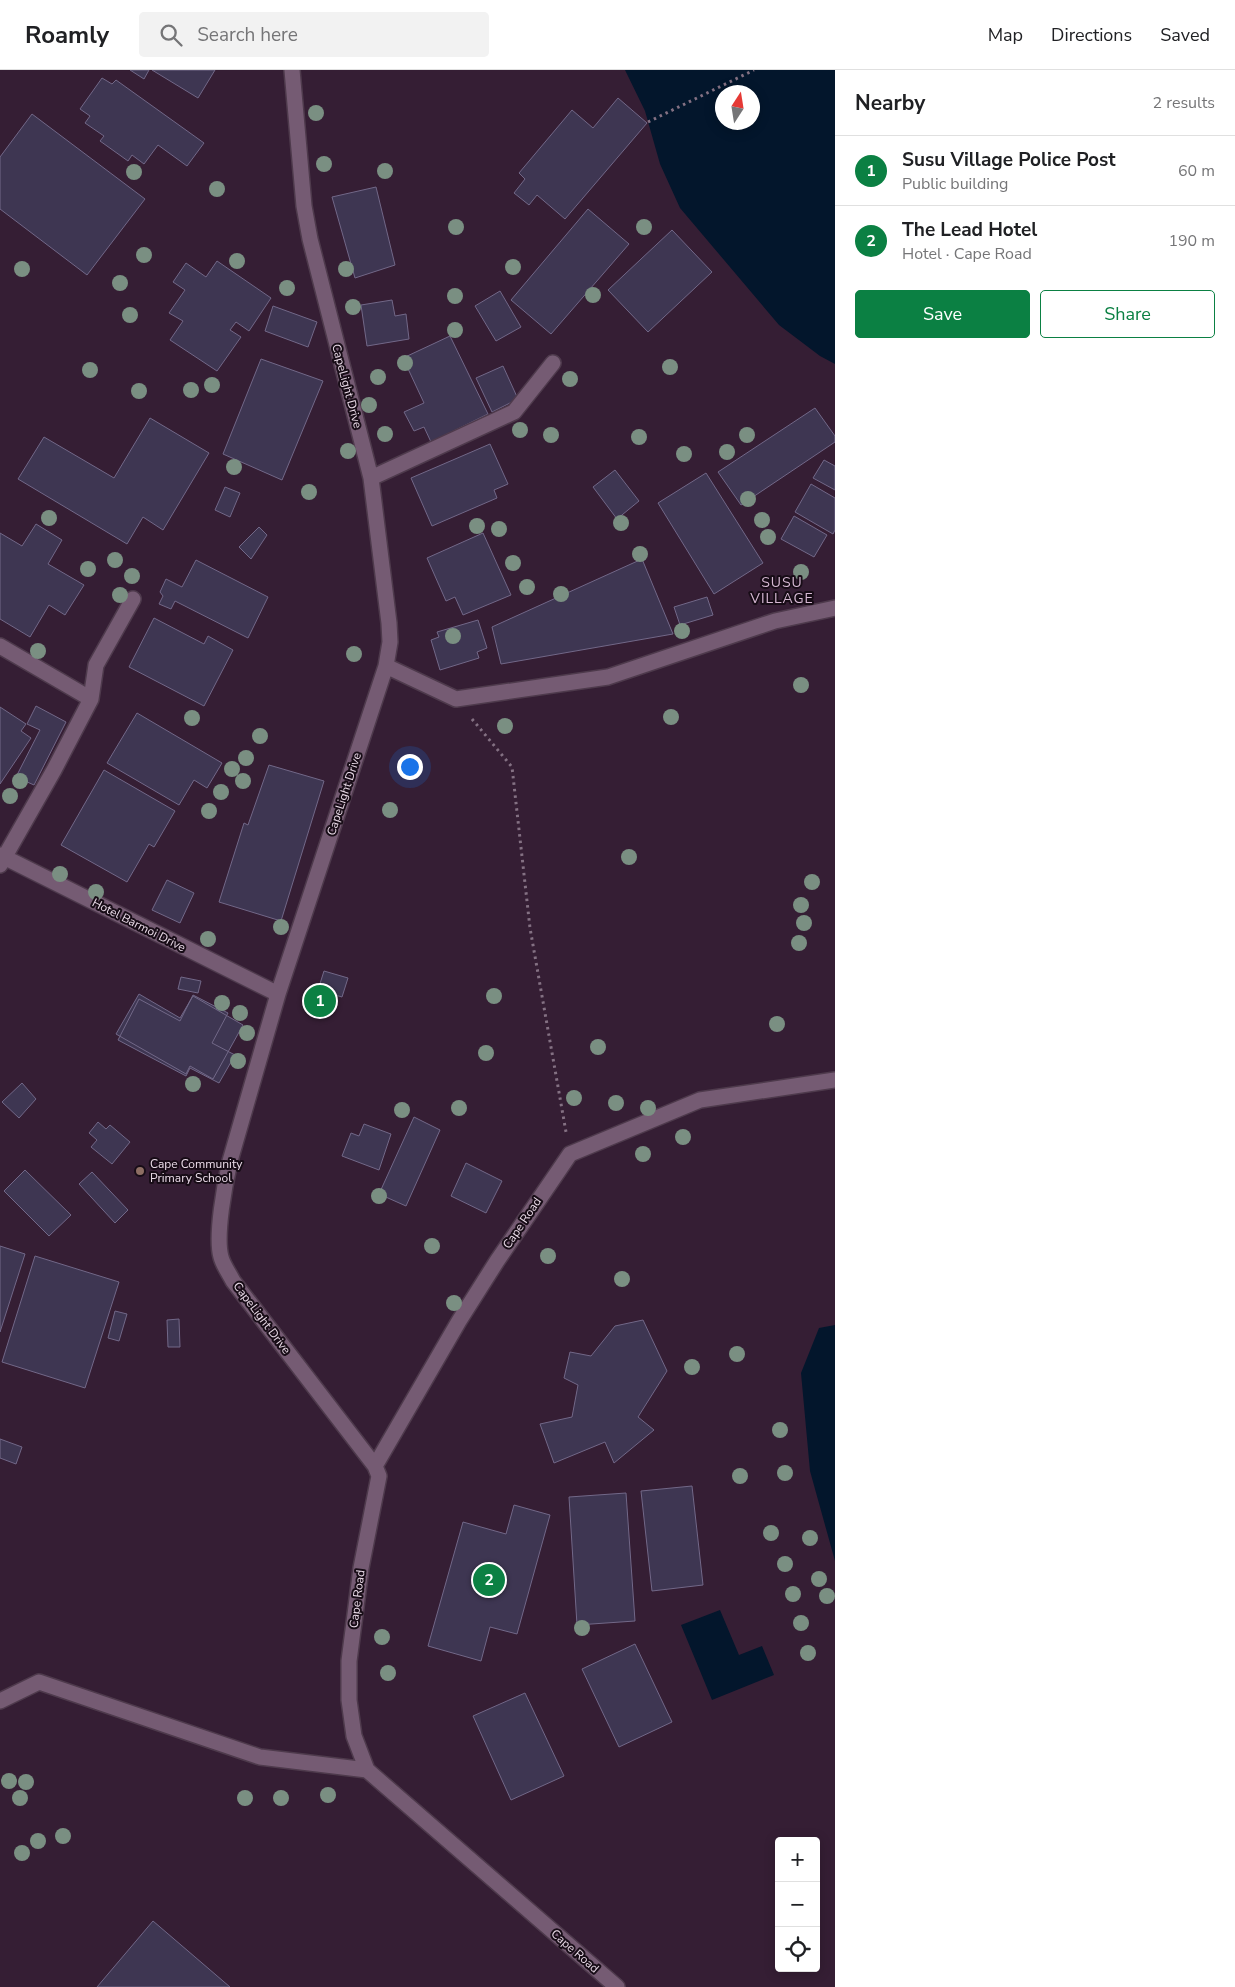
<!DOCTYPE html>
<html lang="en">
<head>
<meta charset="utf-8">
<style>
	:root { --surface:#fff; --page:#f2f2f2; --text:#202124; --muted:#757577; --line:#e0e0e0; --accent:#0b8043 }
	body { margin:0; font-family:"Nunito Sans",sans-serif; background:var(--page); color:var(--text) }
	.controls { position:absolute; right:15px; bottom:15px; display:grid; overflow:hidden; border-radius:5px; box-shadow:0 2px 12px #0003 }
	.controls button { width:45px; height:45px; display:grid; place-items:center; padding:0; border:0; border-bottom:1px solid var(--line); background:var(--surface); color:var(--text); font:25px sans-serif }
	.compass { position:absolute; left:715px; top:15px; width:45px; height:45px; border-radius:50%; background:var(--surface); box-shadow:0 2px 12px #0003; rotate:12deg }
	.you { position:absolute; left:409px; top:696px; width:18px; height:18px; margin:-12px; border:4px solid #fff; border-radius:50%; background:#1a73e8; box-shadow:0 0 0 8px #1a73e833 }
	.badge { display:grid; place-items:center; width:32px; height:32px; border-radius:50%; background:var(--accent); color:#fff; font-size:16px; font-weight:700 }
	.pin { position:absolute; translate:-50% -50%; border:2px solid #fff; box-shadow:0 1px 5px #0006 }
	.list { margin:0; padding:0; list-style:none }
	h2 { display:flex; justify-content:space-between; align-items:center; height:65px; margin:0; padding:0 20px; font-size:21px }
	h2 small { font-size:16px; font-weight:400; color:var(--muted) }
	.list li { display:grid; grid-template-columns:32px 1fr auto; gap:15px; align-items:center; box-sizing:border-box; height:70px; padding:0 20px; border-top:1px solid var(--line) }
	.list b { display:block; font-size:19px; white-space:nowrap }
	.list p { margin:0; font-size:16px; white-space:nowrap; color:var(--muted) }
	.list em { font-size:16px; font-style:normal; color:var(--muted) }
	.actions { display:flex; gap:10px; padding:15px 20px }
	.actions a { flex:1; padding:11px 0; border:1px solid var(--accent); border-radius:5px; text-align:center; font-size:18px; color:var(--accent) }
	.actions .main { background:var(--accent); color:#fff }
	.icon { flex:none; width:28px; height:28px; fill:none; stroke:currentColor; stroke-width:2; stroke-linecap:round; stroke-linejoin:round }
	.map { position:relative; flex:none; width:835px; height:1917px; overflow:hidden }
	header { display:flex; align-items:center; gap:30px; box-sizing:border-box; height:70px; padding:0 25px; background:var(--surface); border-bottom:1px solid var(--line) }
	header strong { font-size:24px }
	nav { display:flex; gap:28px; margin-inline-start:auto; font-size:18px }
	.search { width:350px; height:45px; background:var(--page); display:flex; align-items:center; gap:12px; box-sizing:border-box; padding:0 18px; border-radius:5px; color:var(--muted); font-size:19px }
	main { display:flex }
	aside { flex:1; background:var(--surface) }
	.map>svg:first-child { display:block }
	.water { fill:#03162c; fill-rule:evenodd }
	.building { fill:#3e3652; stroke:#726888 }
	.lines { fill:none; stroke-linecap:round; stroke-linejoin:round }
	.minor-casing { stroke:#4e3a4c; stroke-width:18 }
	.path { stroke:#847183; stroke-width:3; stroke-dasharray:2.5 4; stroke-linecap:butt }
	.minor { stroke:#755b73; stroke-width:15 }
	.tree { fill:#7a8f82 }
	.education-dot { fill:#8d6e63; stroke:#170c16; stroke-width:2 }
	.labels { text-anchor:middle; stroke-width:4; stroke-linejoin:round; paint-order:stroke }
	.street-label { font-size:12px; fill:#ebdce9; stroke:#170c16 }
	.poi-label { font-size:12px; fill:#ebdce9; stroke:#170c16; text-anchor:start }
	.neighbourhood-label { font-size:14px; letter-spacing:1px; fill:#d7b9d4; stroke:#170c16 }
</style>
</head>
<body>
<header>
<strong>Roamly</strong>
<div class="search"><svg class="icon" aria-label="search" viewBox="0 0 24 24"><circle cx="10" cy="10" r="6"/><path d="M15 15l6 6"/></svg>Search here</div>
<nav><a>Map</a><a>Directions</a><a>Saved</a></nav>
</header>
<main>
<div class="map">
<svg width="835" height="1917" viewBox="0 0 835 1917">
	<rect width="100%" height="100%" fill="#351e34"/>
	<!-- water -->
	<path class="water" d="M625,0H835V294L820,286L779,255L680,138L660,94L645,41ZM722,22H752V52H722Z
		M835,1255V1491L810,1401L801,1303L819,1258Z
		M720,1540L739,1585L762,1576L774,1605L712,1630L681,1555Z"/>
	<!-- building -->
	<path class="building" d="M130,0H149L144,9Z
		M152,0H215L198,28Z
		M102,8L112,14L116,10L204,73L187,96L158,75L144,94L132,85L128,91L100,71L104,66L85,53L90,46L80,39Z
		M618,28L647,53L565,149L537,125L529,135L514,123L525,109L519,103L572,40L593,58Z
		M32,44L145,129L87,205L0,139V87Z
		M376,117L395,195L355,208L332,127Z
		M588,139L629,174L551,264L511,230Z
		M672,160L712,202L648,262L608,220Z
		M217,191L271,228L249,261L236,252L230,260L241,267L217,301L170,270L183,251L169,243L185,220L173,212L186,193L206,207Z
		M500,221L521,257L496,271L475,236Z
		M392,230L395,246L406,244L409,269L367,276L361,235Z
		M273,236L317,252L308,277L265,261Z
		M450,266L488,344L431,372L424,357L414,361L404,342L424,333L403,288Z
		M261,289L323,311L282,410L223,384Z
		M503,296L518,329L492,342L476,308Z
		M815,338L835,366V372L741,435L718,402Z
		M150,348L209,383L163,460L143,447L127,474L18,409L44,367L114,408Z
		M490,374L508,414L494,420L497,428L432,456L411,408Z
		M824,390L835,396V420L813,408Z
		M615,400L639,431L617,449L593,417Z
		M706,403L763,493L714,524L658,433Z
		M811,414L835,428V460L833,464L795,442Z
		M225,417L240,423L230,447L215,440Z
		M794,446L827,465L814,487L781,469Z
		M36,454L62,470L48,494L84,515L65,545L49,535L30,567L0,549V463L22,476Z
		M259,457L267,465L251,489L239,477Z
		M483,463L511,525L463,545L455,527L446,531L427,488Z
		M642,489L673,564L501,594L492,557Z
		M196,490L268,527L248,568L175,531L171,539L159,534L163,526L160,522L166,509L182,517Z
		M707,527L713,545L680,555L674,537Z
		M154,548L204,574L208,566L233,580L204,636L129,597Z
		M478,550L487,578L477,582L479,588L440,600L431,570L439,567L437,562Z
		M36,636L66,652L34,715L16,707L40,660L27,654Z
		M0,637L26,654L21,661L31,668L0,714Z
		M137,643L222,693L207,718L194,710L179,735L107,693Z
		M269,695L324,711L281,851L219,832L244,753L248,755Z
		M104,700L175,741L154,777L149,774L127,812L61,775Z
		M167,810L194,823L180,853L152,840Z
		M324,901L348,908L342,927L318,920Z
		M181,907L201,911L198,923L178,919Z
		M309,919L336,926L332,944L304,937Z
		M139,924L180,948L193,926L243,955L213,1009L190,996L186,1004L116,964Z
		M193,925L228,943L212,973L235,985L219,1013L190,998L186,1006L118,970L139,929L180,951Z
		M22,1013L36,1029L19,1048L2,1032Z
		M414,1047L440,1060L406,1136L379,1124Z
		M98,1052L106,1059L110,1055L130,1072L112,1094L91,1077L97,1070L89,1063Z
		M364,1054L391,1064L379,1100L342,1086L351,1063L359,1066Z
		M466,1093L502,1111L486,1143L451,1126Z
		M25,1100L71,1145L49,1166L4,1121Z
		M92,1102L128,1140L115,1153L79,1114Z
		M0,1176L25,1184L0,1262Z
		M35,1186L119,1212L85,1318L2,1292Z
		M115,1241L127,1244L119,1271L108,1268Z
		M179,1249L180,1277H168L167,1250Z
		M643,1250L667,1301L638,1347L654,1360L614,1393L605,1372L554,1393L540,1354L572,1347L578,1315L564,1308L570,1282L591,1286L615,1256Z
		M0,1369L22,1377L16,1394L0,1388Z
		M692,1416L703,1515L652,1521L641,1421Z
		M626,1423L635,1551L577,1555L569,1427Z
		M514,1435L550,1445L517,1564L490,1557L481,1591L428,1576L463,1452L506,1464Z
		M635,1574L672,1652L619,1677L582,1599Z
		M525,1623L564,1706L511,1730L473,1646Z
		M153,1851L230,1917H97Z"/>
	<g class="lines">
		<defs>
			<path id="minor" d="M292,0L304,136L310,169L371,408L389,553L390,572L386,596L278,924L230,1091C225,1113 215,1166 221,1187C223,1195 229,1203 233,1211L375,1396L379,1406L361,1498L349,1591V1630L354,1666L367,1700L617,1917
				M371,408L514,342L553,293
				M0,576L91,629
				M386,596L456,629L608,607L775,551L835,538
				M0,785L278,924
				M0,795L54,700L91,629L96,595L133,529
				M375,1396L459,1251L497,1191L570,1084L700,1030L835,1010
				M0,1631L39,1612L260,1687L367,1700"/>
		</defs>
		<!-- minor casing -->
		<use href="#minor" class="minor-casing"/>
		<!-- path -->
		<path class="path" d="M648,52L754,0
			M472,649L512,697L530,858L566,1062"/>
		<!-- minor -->
		<use href="#minor" class="minor"/>
	</g>
	<!-- trees -->
	<g class="tree">
		<circle cx="316" cy="43" r="8"/>
		<circle cx="324" cy="94" r="8"/>
		<circle cx="385" cy="101" r="8"/>
		<circle cx="134" cy="102" r="8"/>
		<circle cx="217" cy="119" r="8"/>
		<circle cx="456" cy="157" r="8"/>
		<circle cx="644" cy="157" r="8"/>
		<circle cx="144" cy="185" r="8"/>
		<circle cx="237" cy="191" r="8"/>
		<circle cx="513" cy="197" r="8"/>
		<circle cx="22" cy="199" r="8"/>
		<circle cx="346" cy="199" r="8"/>
		<circle cx="120" cy="213" r="8"/>
		<circle cx="287" cy="218" r="8"/>
		<circle cx="593" cy="225" r="8"/>
		<circle cx="455" cy="226" r="8"/>
		<circle cx="353" cy="237" r="8"/>
		<circle cx="130" cy="245" r="8"/>
		<circle cx="455" cy="260" r="8"/>
		<circle cx="405" cy="293" r="8"/>
		<circle cx="670" cy="297" r="8"/>
		<circle cx="90" cy="300" r="8"/>
		<circle cx="378" cy="307" r="8"/>
		<circle cx="570" cy="309" r="8"/>
		<circle cx="212" cy="315" r="8"/>
		<circle cx="191" cy="320" r="8"/>
		<circle cx="139" cy="321" r="8"/>
		<circle cx="369" cy="335" r="8"/>
		<circle cx="520" cy="360" r="8"/>
		<circle cx="385" cy="364" r="8"/>
		<circle cx="551" cy="365" r="8"/>
		<circle cx="747" cy="365" r="8"/>
		<circle cx="639" cy="367" r="8"/>
		<circle cx="348" cy="381" r="8"/>
		<circle cx="727" cy="382" r="8"/>
		<circle cx="684" cy="384" r="8"/>
		<circle cx="234" cy="397" r="8"/>
		<circle cx="309" cy="422" r="8"/>
		<circle cx="748" cy="429" r="8"/>
		<circle cx="49" cy="448" r="8"/>
		<circle cx="762" cy="450" r="8"/>
		<circle cx="621" cy="453" r="8"/>
		<circle cx="477" cy="456" r="8"/>
		<circle cx="499" cy="459" r="8"/>
		<circle cx="768" cy="467" r="8"/>
		<circle cx="640" cy="484" r="8"/>
		<circle cx="115" cy="490" r="8"/>
		<circle cx="513" cy="493" r="8"/>
		<circle cx="88" cy="499" r="8"/>
		<circle cx="801" cy="502" r="8"/>
		<circle cx="132" cy="506" r="8"/>
		<circle cx="527" cy="517" r="8"/>
		<circle cx="561" cy="524" r="8"/>
		<circle cx="120" cy="525" r="8"/>
		<circle cx="682" cy="561" r="8"/>
		<circle cx="453" cy="566" r="8"/>
		<circle cx="38" cy="581" r="8"/>
		<circle cx="354" cy="584" r="8"/>
		<circle cx="801" cy="615" r="8"/>
		<circle cx="671" cy="647" r="8"/>
		<circle cx="192" cy="648" r="8"/>
		<circle cx="505" cy="656" r="8"/>
		<circle cx="260" cy="666" r="8"/>
		<circle cx="246" cy="688" r="8"/>
		<circle cx="232" cy="699" r="8"/>
		<circle cx="20" cy="711" r="8"/>
		<circle cx="243" cy="711" r="8"/>
		<circle cx="221" cy="722" r="8"/>
		<circle cx="10" cy="726" r="8"/>
		<circle cx="390" cy="740" r="8"/>
		<circle cx="209" cy="741" r="8"/>
		<circle cx="629" cy="787" r="8"/>
		<circle cx="60" cy="804" r="8"/>
		<circle cx="812" cy="812" r="8"/>
		<circle cx="96" cy="822" r="8"/>
		<circle cx="801" cy="835" r="8"/>
		<circle cx="804" cy="853" r="8"/>
		<circle cx="281" cy="857" r="8"/>
		<circle cx="208" cy="869" r="8"/>
		<circle cx="799" cy="873" r="8"/>
		<circle cx="494" cy="926" r="8"/>
		<circle cx="222" cy="933" r="8"/>
		<circle cx="240" cy="943" r="8"/>
		<circle cx="777" cy="954" r="8"/>
		<circle cx="247" cy="963" r="8"/>
		<circle cx="598" cy="977" r="8"/>
		<circle cx="486" cy="983" r="8"/>
		<circle cx="238" cy="991" r="8"/>
		<circle cx="193" cy="1014" r="8"/>
		<circle cx="574" cy="1028" r="8"/>
		<circle cx="616" cy="1033" r="8"/>
		<circle cx="459" cy="1038" r="8"/>
		<circle cx="648" cy="1038" r="8"/>
		<circle cx="402" cy="1040" r="8"/>
		<circle cx="683" cy="1067" r="8"/>
		<circle cx="643" cy="1084" r="8"/>
		<circle cx="379" cy="1126" r="8"/>
		<circle cx="432" cy="1176" r="8"/>
		<circle cx="548" cy="1186" r="8"/>
		<circle cx="622" cy="1209" r="8"/>
		<circle cx="454" cy="1233" r="8"/>
		<circle cx="737" cy="1284" r="8"/>
		<circle cx="692" cy="1297" r="8"/>
		<circle cx="780" cy="1360" r="8"/>
		<circle cx="785" cy="1403" r="8"/>
		<circle cx="740" cy="1406" r="8"/>
		<circle cx="771" cy="1463" r="8"/>
		<circle cx="810" cy="1468" r="8"/>
		<circle cx="785" cy="1494" r="8"/>
		<circle cx="819" cy="1509" r="8"/>
		<circle cx="793" cy="1524" r="8"/>
		<circle cx="827" cy="1526" r="8"/>
		<circle cx="801" cy="1553" r="8"/>
		<circle cx="582" cy="1558" r="8"/>
		<circle cx="382" cy="1567" r="8"/>
		<circle cx="808" cy="1583" r="8"/>
		<circle cx="388" cy="1603" r="8"/>
		<circle cx="9" cy="1711" r="8"/>
		<circle cx="26" cy="1712" r="8"/>
		<circle cx="328" cy="1725" r="8"/>
		<circle cx="20" cy="1728" r="8"/>
		<circle cx="245" cy="1728" r="8"/>
		<circle cx="281" cy="1728" r="8"/>
		<circle cx="63" cy="1766" r="8"/>
		<circle cx="38" cy="1771" r="8"/>
		<circle cx="22" cy="1783" r="8"/>
	</g>
	<!-- markers -->
	<circle class="education-dot" cx="140" cy="1101" r="5"/>
	<g class="labels">
		<!-- street labels -->
		<g class="street-label">
			<text transform="translate(347 316) rotate(75)" y="4">CapeLight Drive</text>
			<text transform="translate(344 724) rotate(-72)" y="4">CapeLight Drive</text>
			<text transform="translate(139 855) rotate(27)" y="4">Hotel Barmoi Drive</text>
			<text transform="translate(522 1153) rotate(-56)" y="4">Cape Road</text>
			<text transform="translate(262 1248) rotate(53)" y="4">CapeLight Drive</text>
			<text transform="translate(357 1529) rotate(-83)" y="4">Cape Road</text>
			<text transform="translate(575 1881) rotate(41)" y="4">Cape Road</text>
		</g>
		<!-- poi labels -->
		<g class="poi-label">
			<text x="150" y="1098">Cape Community<tspan x="150" dy="14">Primary School</tspan></text>
		</g>
		<!-- neighbourhood labels -->
		<g class="neighbourhood-label">
			<text x="782" y="517">SUSU<tspan x="782" dy="16">VILLAGE</tspan></text>
		</g>
	</g>
</svg>
<div class="controls">
<button>+</button>
<button>−</button>
<button><svg class="icon" aria-label="locate" viewBox="0 0 24 24"><circle cx="12" cy="12" r="6"/><path d="M12 2v4M12 18v4M2 12h4M18 12h4"/></svg></button>
</div>
<svg class="compass" viewBox="-18 -18 36 36"><path d="M0-13l5 13h-10z" fill="#e53935"/><path d="M0 13l5-13h-10z" fill="#757577"/></svg>
<div class="you"></div>
<div class="pin badge" style="left:320px;top:931px">1</div>
<div class="pin badge" style="left:489px;top:1510px">2</div>
</div>
<aside>
<h2>Nearby<small>2 results</small></h2>
<ul class="list">
<li><span class="badge">1</span><div><b>Susu Village Police Post</b><p>Public building</p></div><em>60 m</em></li>
<li><span class="badge">2</span><div><b>The Lead Hotel</b><p>Hotel · Cape Road</p></div><em>190 m</em></li>
</ul>
<div class="actions"><a class="main">Save</a><a>Share</a></div>
</aside>
</main>
</body>
</html>
